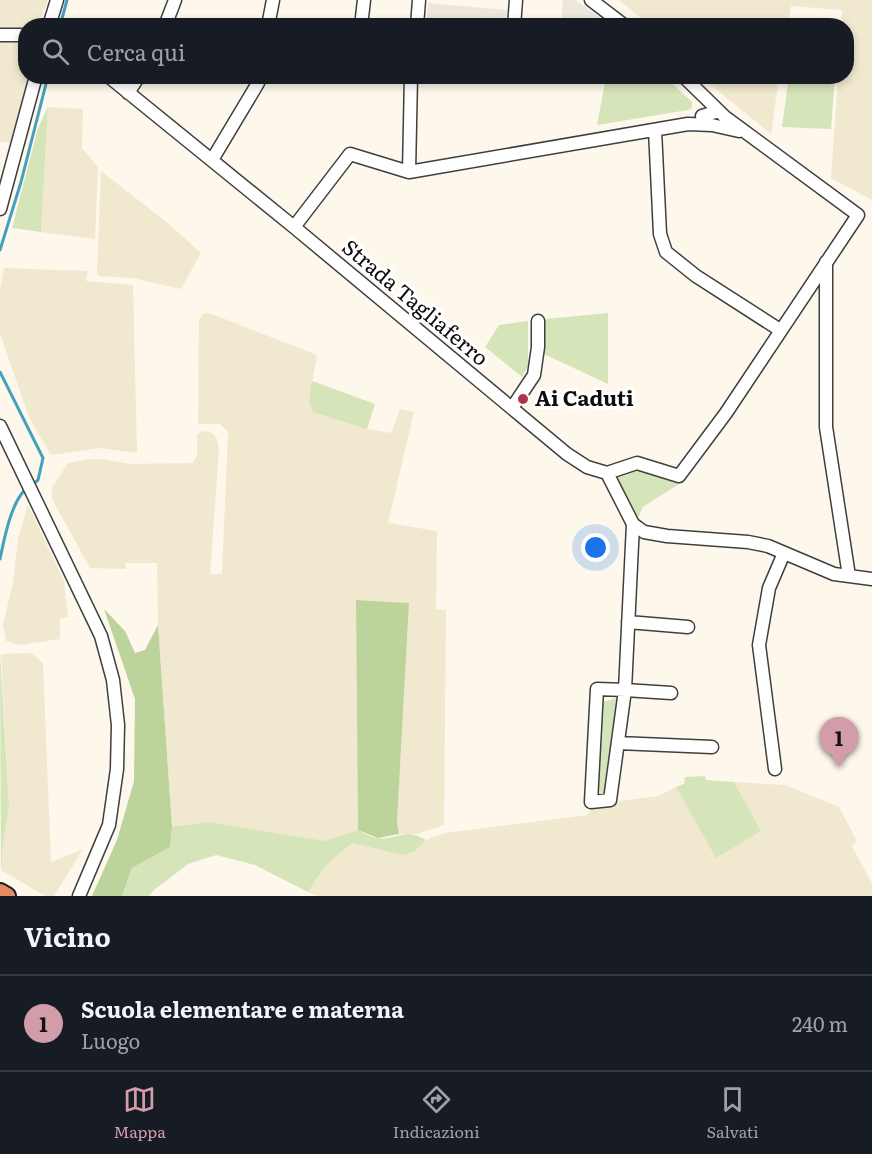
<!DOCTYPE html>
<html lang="it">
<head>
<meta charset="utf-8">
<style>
	:root { --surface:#171b24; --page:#20242c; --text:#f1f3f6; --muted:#9ea1a6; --line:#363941; --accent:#d29ca9 }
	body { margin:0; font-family:Literata,serif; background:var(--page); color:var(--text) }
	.you { position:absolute; left:596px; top:548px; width:21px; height:21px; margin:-15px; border:4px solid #fff; border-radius:50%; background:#1a73e8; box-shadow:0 0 0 9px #1a73e833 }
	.badge { display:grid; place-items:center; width:39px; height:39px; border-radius:50%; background:var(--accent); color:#111; font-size:20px; font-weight:700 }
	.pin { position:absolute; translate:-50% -50px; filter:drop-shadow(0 2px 3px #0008) }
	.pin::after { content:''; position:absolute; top:32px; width:21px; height:18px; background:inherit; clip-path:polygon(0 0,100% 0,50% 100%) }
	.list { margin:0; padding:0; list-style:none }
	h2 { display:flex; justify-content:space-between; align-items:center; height:78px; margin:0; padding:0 24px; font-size:26px }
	h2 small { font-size:20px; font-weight:400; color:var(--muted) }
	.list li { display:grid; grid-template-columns:39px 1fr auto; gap:18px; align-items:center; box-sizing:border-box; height:96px; padding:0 24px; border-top:2px solid var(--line) }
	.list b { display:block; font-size:22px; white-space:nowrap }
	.list p { margin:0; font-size:20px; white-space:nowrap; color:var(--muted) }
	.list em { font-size:20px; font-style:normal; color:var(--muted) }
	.icon { flex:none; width:33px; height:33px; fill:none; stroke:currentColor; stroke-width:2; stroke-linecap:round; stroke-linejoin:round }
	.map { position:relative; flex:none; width:872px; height:896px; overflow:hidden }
	.search { position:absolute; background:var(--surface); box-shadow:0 3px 9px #0003; left:18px; right:18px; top:18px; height:66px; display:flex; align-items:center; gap:15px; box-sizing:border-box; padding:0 21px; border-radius:24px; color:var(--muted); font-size:22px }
	.sheet { height:174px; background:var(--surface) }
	nav { display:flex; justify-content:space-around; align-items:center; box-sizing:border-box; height:84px; border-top:2px solid var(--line); background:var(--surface); font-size:16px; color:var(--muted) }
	nav a { display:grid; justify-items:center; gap:3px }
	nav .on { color:var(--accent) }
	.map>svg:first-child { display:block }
	.farmland { fill:#f0e9cf }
	.green { fill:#d6e4ba }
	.forest { fill:#bcd39b }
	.plaza { fill:#ece6dd }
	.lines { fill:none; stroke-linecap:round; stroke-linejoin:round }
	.stream { stroke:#44a0bf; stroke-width:3 }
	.minor-casing { stroke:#3f3f3f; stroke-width:15 }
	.highway-casing { stroke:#1d1d1d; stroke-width:20 }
	.minor { stroke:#fff; stroke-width:12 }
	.highway { stroke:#e58b62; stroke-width:16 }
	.poi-dot { fill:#ad324a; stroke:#fff; stroke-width:2 }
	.labels { text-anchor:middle; stroke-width:6; stroke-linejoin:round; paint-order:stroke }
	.street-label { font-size:21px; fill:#0c0c0c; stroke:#fff }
	.poi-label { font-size:21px; font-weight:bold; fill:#0c0c0c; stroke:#fff; text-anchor:start }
</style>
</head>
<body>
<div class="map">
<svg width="872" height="896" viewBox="0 0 872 896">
	<rect width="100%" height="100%" fill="#fdf7ec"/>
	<!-- farmland -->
	<path class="farmland" d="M0,0H48L42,16L31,25L26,26L25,31H0Z
		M619,0H872V200L831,178L838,77L846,76V26L841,25L842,10L791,6L788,25L650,26Z
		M0,39L25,40L26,76L31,77L15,143L0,142Z
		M702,77H779L771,134L712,86Z
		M48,107L83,109L82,148L98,167L95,239L41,232Z
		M101,171L169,224L201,253L181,289L133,278L99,276L97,273Z
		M4,268L88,271L86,281L133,285L137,453L100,448L51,455L29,417L0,334V289Z
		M204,313L212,314L317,355L309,401L367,429L391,433L400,409L414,412L388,523L437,531L436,609L446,610L444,825L417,834H399L397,823L409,603L356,600L358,830L325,842L208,822L172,827L158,625L157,563H125L126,569L90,568L52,499V488L68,463L88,459H102L130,464L193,463L197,455V434L203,431L212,433L217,439L219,449L210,574H222L228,432L220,424H198L199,320Z
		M28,505L64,581L68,617L60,619V639L20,645L6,641L3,624L13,583L18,538Z
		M31,653L43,663L51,862L83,849L54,896H45L1,870L3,844L9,806L1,654Z
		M734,782L785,785L839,807L857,841L852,846L872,884V896H317L308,892L316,879L340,851L353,843L415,851L426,840L445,833L587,815L595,804L659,796L676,787L716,857L761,831Z"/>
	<!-- green -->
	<path class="green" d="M789,76L798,77V80L828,83L829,77H835L831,129L782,127Z
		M606,77H665L692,102V108L688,110L597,125Z
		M48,107L41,232L12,228L38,128Z
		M608,313V384L544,354L545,319Z
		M528,321V366L522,377L485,347L499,325Z
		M312,381L375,404L367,429L313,412L309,401Z
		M637,467L680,480L679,484L643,507L637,520L615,474Z
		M0,653L9,806L3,844L1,870Z
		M620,697L607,794H593L599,703Z
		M705,776L706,780L734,782L761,831L716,858L676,787L684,784L685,777Z
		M208,822L325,841L358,830C364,833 371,837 377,838C396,841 404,827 426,840L415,851L403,855L353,843C334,855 319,873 308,892L255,865L216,855L188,864L154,890L149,896H122L132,868L170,847L172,827Z"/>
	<!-- forest -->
	<path class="forest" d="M356,600L409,603L397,823L399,834L378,838L358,830Z
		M104,609L125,631L135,653L145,650L158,625L172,827L170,847L132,868L122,896H92L117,840L134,781L135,699Z"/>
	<!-- plaza -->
	<path class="plaza" d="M563,0H575L611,25H561Z
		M428,3L507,10L506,25H426Z"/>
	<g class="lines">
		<!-- stream -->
		<path class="stream" d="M60,26L67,0
			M0,250L21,182L48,76
			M0,372L43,458L38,480L32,485
			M0,559C4,540 11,502 26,489"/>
		<defs>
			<path id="minor" d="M591,0L625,26
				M49,26L57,0
				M165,26L175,0
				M268,26L273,0
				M361,26L364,0
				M417,26L419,0
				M514,26L516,0
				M0,35H26
				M108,76L294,227L567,454L587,467L607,473L633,524L644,532L667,536L748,542L768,546L834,574L872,579
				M128,93L139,76
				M702,116L719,111
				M655,130L660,234L666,252L696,276L780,330
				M212,160L258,83L259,76
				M409,172L411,76
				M0,209L36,76
				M294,227L350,154L409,172L688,124L712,125L739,131
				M826,262V427L849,576
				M512,408L534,375L538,347V321
				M0,426L101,636L113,680L118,725L117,769L109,825L79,896
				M607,473L637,463L679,476L726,413L858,215L725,117L683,76
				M633,524L625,690L671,693
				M628,622L688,627
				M597,689L625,690L610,800L591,802Z
				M618,743L712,747
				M775,769L759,645L769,588L784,553"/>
			<path id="highway" d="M0,892L7,896"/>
		</defs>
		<!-- minor casing -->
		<use href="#minor" class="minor-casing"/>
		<!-- highway casing -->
		<use href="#highway" class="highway-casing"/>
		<!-- minor -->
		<use href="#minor" class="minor"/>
		<!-- highway -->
		<use href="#highway" class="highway"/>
	</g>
	<!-- markers -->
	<circle class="poi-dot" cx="523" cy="399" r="6"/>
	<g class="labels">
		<!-- street labels -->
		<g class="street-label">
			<text transform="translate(415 303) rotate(40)" y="7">Strada Tagliaferro</text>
		</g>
		<!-- poi labels -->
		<g class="poi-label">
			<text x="535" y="406">Ai Caduti</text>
		</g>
	</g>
</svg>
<div class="you"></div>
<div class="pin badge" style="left:839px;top:767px">1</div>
<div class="search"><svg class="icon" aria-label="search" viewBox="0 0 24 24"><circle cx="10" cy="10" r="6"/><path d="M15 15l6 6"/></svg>Cerca qui</div>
</div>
<section class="sheet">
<h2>Vicino<small></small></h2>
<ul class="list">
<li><span class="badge">1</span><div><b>Scuola elementare e materna</b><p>Luogo</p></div><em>240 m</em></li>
</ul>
</section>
<nav>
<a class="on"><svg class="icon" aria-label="map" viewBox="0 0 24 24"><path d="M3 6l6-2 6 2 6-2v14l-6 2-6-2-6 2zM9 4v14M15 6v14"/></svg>Mappa</a>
<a><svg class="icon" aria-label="directions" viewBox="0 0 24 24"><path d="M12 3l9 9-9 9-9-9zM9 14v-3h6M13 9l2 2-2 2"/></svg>Indicazioni</a>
<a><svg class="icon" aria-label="saved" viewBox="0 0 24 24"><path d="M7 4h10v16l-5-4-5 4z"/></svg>Salvati</a>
</nav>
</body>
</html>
